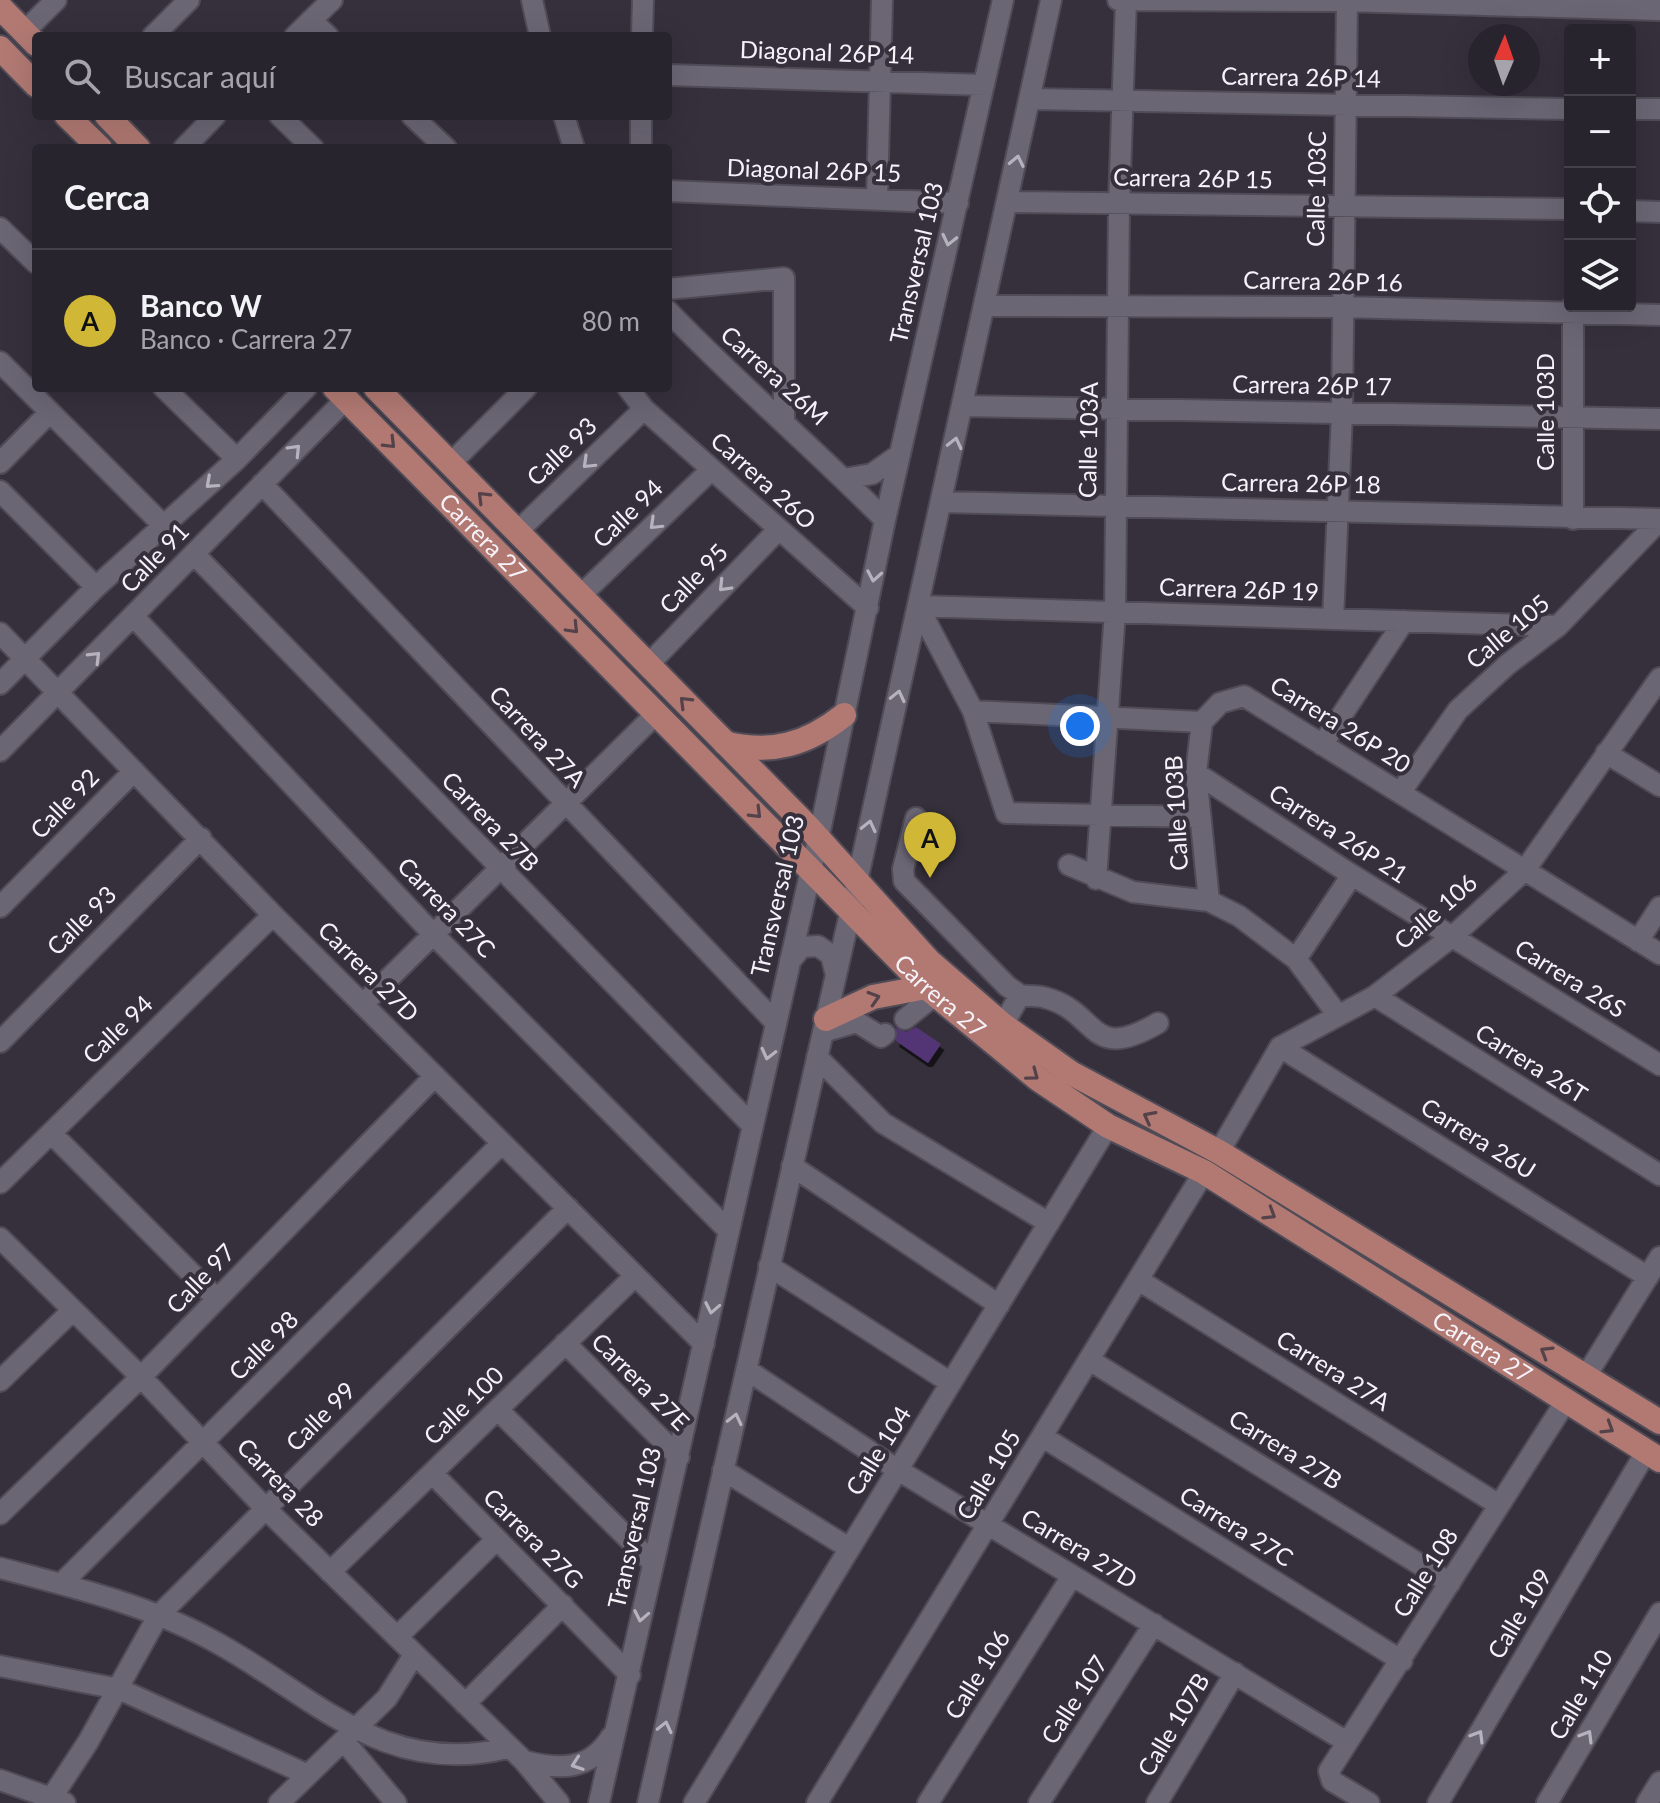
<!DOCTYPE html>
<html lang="es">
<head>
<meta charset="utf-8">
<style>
	:root { --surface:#28242d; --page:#302c35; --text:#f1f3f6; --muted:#a5a4aa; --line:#444149; --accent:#d0b736 }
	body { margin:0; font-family:Lato,sans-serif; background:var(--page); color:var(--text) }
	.controls { position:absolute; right:24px; top:24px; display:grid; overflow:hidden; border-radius:8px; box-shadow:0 8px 32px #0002 }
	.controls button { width:72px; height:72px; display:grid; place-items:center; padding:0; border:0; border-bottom:2px solid var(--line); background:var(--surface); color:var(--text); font:40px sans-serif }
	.compass { position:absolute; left:1468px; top:24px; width:72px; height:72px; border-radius:50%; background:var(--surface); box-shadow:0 8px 32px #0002; rotate:2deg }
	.you { position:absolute; left:1080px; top:726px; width:28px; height:28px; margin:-20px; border:6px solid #fff; border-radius:50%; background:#1a73e8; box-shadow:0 0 0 12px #1a73e833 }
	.badge { display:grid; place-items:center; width:52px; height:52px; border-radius:50%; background:var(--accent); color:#111; font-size:26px; font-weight:700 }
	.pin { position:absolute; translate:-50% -66px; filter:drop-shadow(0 2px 4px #0008) }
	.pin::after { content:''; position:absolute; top:42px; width:28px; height:24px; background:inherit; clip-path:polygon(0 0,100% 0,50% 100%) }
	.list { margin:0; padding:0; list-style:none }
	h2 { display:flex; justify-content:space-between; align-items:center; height:104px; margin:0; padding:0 32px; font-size:34px }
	h2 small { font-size:26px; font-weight:400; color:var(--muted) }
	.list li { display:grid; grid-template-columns:52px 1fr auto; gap:24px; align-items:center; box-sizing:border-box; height:144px; padding:0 32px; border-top:2px solid var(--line) }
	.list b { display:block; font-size:30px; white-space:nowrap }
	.list p { margin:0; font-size:26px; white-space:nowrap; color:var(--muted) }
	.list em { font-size:26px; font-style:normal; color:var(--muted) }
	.icon { flex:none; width:44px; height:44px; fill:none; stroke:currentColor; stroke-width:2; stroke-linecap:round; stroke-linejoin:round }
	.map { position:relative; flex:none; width:1660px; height:1803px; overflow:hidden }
	.search { position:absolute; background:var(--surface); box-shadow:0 8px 32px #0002; left:32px; top:32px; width:640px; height:88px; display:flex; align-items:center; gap:20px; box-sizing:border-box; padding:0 28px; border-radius:8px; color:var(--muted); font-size:30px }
	.panel { position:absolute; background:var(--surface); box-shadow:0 8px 32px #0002; left:32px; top:144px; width:640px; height:248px; border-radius:8px }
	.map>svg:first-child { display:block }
	.building { fill:#533675; filter:url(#shadow) }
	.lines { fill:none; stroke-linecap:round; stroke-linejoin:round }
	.minor-casing { stroke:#504c57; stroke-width:24 }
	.major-casing { stroke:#504c57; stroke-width:28 }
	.minor { stroke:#6b6674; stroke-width:20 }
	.major { stroke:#b27973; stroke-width:24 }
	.oneway { stroke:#b7b3be }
	.oneway2 { stroke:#54424a }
	.labels { text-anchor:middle; stroke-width:8; stroke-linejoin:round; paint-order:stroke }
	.street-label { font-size:24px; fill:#f5f2fa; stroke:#35303c }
</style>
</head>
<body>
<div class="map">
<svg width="1660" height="1803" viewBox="0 0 1660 1803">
	<defs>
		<filter id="shadow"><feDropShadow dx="3.5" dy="6" stdDeviation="0" flood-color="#0009"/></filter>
	</defs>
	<rect width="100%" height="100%" fill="#35303c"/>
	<!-- building -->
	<path class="building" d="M916,1027L941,1044L928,1063L896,1041V1028L906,1032Z"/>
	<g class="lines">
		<defs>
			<path id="minor" d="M532,0L540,36
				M1118,0L1347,1L1660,10
				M311,20L328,36
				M24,32L56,0
				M153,36L189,0
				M295,36L332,0
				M642,36L643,0
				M668,75L984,85
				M1031,99L1570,109
				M1630,109H1660
				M280,116L313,148
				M412,116L446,148
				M564,116L574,148
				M184,148L215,116
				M641,148V116
				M668,191L958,203
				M877,198L882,0
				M1008,202L1570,209
				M1630,211L1660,212
				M0,228L36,263
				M668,289L784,278V420
				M985,306L1342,307L1660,315
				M668,311C737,383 814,448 885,520
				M0,362L164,526
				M164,388L237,459
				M628,388L644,409L868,608
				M963,406L1660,419
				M0,463L50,412
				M450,464L526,388
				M844,479L872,474L899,455
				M262,484L776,1023
				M0,491L96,587
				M941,502L1660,519
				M1573,519V306
				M517,532L644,409
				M195,555L751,1124
				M580,596L711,470
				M134,617L434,935L727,1229
				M1333,619L1342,413L1347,0
				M0,633L273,915L704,1344
				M648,665L778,530
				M0,684L96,587L237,459L306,388
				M973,711L1202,722
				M1202,722L1220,703L1244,696L1660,954
				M1202,722L1196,773L1209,901
				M1322,745L1404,621
				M0,751L346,399
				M1606,753L1660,786
				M1196,773L1352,875L1660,1065
				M1400,793L1458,710L1508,664L1558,626L1660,520
				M1199,817L1006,813L973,711L918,606L1558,626
				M916,818L903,869L904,881L1007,986L1020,995L1003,1025
				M1069,865L1133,892L1209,901L1239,916L1296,959L1337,1014
				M1096,879L1115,612L1119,204L1126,0
				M0,907L134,771
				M1638,941L1660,907
				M1296,959L1352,875
				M790,961L802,947L818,946L831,955L835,971
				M1020,995C1029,997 1037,995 1046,998C1099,1012 1088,1064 1158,1023
				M1375,996L1660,1175
				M363,1004L657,713
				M905,1019L935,995
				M823,1032L857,1022L881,1037L885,1034
				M0,1042L201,838
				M1280,1047L1648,1277
				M817,1057L883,1123L1049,1223
				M51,1133L217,1299
				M1219,1152L1280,1047L1375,996L1453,936L1525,870L1660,678
				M792,1166L999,1305
				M0,1183L273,915
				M0,1238L141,1377L266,1509L524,1761L559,1803
				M769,1266L951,1383
				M1140,1281L1499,1505
				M565,1343L679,1457
				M1091,1361L1450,1583
				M747,1370L898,1470L1347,1742
				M1586,1376L1660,1257
				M0,1381L72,1311
				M498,1410L652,1562
				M1043,1437L1402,1661
				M723,1470L849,1548
				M432,1473L630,1675
				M0,1514L141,1377L435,1076
				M0,1568C69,1586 144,1604 208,1638C310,1691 380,1779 507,1748
				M330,1572L634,1277
				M61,1584L502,1143
				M397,1637L496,1540
				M0,1666L119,1689L306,1774
				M465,1704L563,1605
				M344,1741L396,1803
				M524,1761C559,1770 590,1771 611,1737
				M0,1780L65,1803
				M52,1797L88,1742L158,1616L568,1208
				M279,1803L387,1698L414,1655
				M599,1803L821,826L885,520L1003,0
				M648,1803L851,909L1051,0
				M694,1803L1108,1126
				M817,1803L1204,1172
				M928,1803L1072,1576
				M1039,1803L1154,1624
				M1157,1803L1235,1673
				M1369,1803L1332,1781L1329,1771L1566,1401
				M1438,1803L1646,1452
				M1547,1803L1660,1613
				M1647,1803L1660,1782"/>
			<g id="major">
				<path d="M0,7L36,44"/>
				<path d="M0,48L36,85"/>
				<path d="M67,116L100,148"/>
				<path d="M107,116L138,148"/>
				<path id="s1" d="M335,388L926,987L1038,1079L1108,1126L1204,1172L1660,1460"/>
				<path d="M376,388L810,829L929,961L1003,1025L1071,1073L1219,1152L1660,1422"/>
				<path d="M725,743C771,755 808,744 844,715"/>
				<path d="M826,1019L873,997L926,987"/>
			</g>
		</defs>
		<!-- minor casing -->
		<use href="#minor" class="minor-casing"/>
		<!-- major casing -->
		<use href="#major" class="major-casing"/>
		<!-- minor -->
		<use href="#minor" class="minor"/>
		<!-- major -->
		<use href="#major" class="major"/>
	</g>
	<!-- one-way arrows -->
	<defs><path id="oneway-chevron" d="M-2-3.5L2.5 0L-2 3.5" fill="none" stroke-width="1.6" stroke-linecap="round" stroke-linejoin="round" transform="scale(2)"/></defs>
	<g class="oneway">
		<use href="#oneway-chevron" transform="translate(1017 161) rotate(-78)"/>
		<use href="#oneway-chevron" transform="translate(949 240) rotate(103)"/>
		<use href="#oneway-chevron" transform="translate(955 443) rotate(-77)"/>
		<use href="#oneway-chevron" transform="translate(295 450) rotate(-46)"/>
		<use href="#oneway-chevron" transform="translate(588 463) rotate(136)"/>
		<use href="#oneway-chevron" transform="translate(211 483) rotate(138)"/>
		<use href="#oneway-chevron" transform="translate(655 524) rotate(136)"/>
		<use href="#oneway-chevron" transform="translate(874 576) rotate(100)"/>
		<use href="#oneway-chevron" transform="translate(724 586) rotate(134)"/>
		<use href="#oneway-chevron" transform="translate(95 657) rotate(-45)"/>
		<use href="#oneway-chevron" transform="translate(898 696) rotate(-77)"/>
		<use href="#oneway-chevron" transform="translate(869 826) rotate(-77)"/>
		<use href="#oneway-chevron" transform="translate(768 1054) rotate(104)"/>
		<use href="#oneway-chevron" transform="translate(712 1308) rotate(101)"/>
		<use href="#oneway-chevron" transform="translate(735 1419) rotate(-77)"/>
		<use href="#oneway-chevron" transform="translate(641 1616) rotate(101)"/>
		<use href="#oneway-chevron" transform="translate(665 1727) rotate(-77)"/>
		<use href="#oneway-chevron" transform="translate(1478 1736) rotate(-59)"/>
		<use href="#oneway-chevron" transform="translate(1587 1736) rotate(-59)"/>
		<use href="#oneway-chevron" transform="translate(577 1764) rotate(161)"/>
	</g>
	<g class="oneway2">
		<use href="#oneway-chevron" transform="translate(390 443) rotate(45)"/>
		<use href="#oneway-chevron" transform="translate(483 497) rotate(-135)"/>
		<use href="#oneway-chevron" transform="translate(573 628) rotate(46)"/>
		<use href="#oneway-chevron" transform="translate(685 702) rotate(-135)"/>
		<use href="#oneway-chevron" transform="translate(756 813) rotate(45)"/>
		<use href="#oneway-chevron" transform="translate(874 998) rotate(-17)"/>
		<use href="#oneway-chevron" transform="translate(1033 1075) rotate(37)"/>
		<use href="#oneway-chevron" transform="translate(1149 1117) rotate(-152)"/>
		<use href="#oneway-chevron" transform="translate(1270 1214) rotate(32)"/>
		<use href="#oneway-chevron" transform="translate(1546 1352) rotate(-149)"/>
		<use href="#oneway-chevron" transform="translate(1608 1428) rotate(32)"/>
	</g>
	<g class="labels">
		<!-- street labels -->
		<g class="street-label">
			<text transform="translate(827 53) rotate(2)" y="8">Diagonal 26P 14</text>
			<text transform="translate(1301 78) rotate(1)" y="8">Carrera 26P 14</text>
			<text transform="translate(814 171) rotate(2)" y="8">Diagonal 26P 15</text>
			<text transform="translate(1193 179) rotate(1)" y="8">Carrera 26P 15</text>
			<text transform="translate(1317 189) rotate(-89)" y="8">Calle 103C</text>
			<text transform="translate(917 263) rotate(-77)" y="8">Transversal 103</text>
			<text transform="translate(1323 282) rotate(1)" y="8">Carrera 26P 16</text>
			<text transform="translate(774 376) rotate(42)" y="8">Carrera 26M</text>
			<text transform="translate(1312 386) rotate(1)" y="8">Carrera 26P 17</text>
			<text transform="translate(1546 412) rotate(-90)" y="8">Calle 103D</text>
			<text transform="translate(1089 440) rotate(-89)" y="8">Calle 103A</text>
			<text transform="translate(562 452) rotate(-44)" y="8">Calle 93</text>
			<text transform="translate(763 481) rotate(42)" y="8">Carrera 26O</text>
			<text transform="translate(1301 484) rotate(1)" y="8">Carrera 26P 18</text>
			<text transform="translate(628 514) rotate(-44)" y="8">Calle 94</text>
			<text dy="8" stroke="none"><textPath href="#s1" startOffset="210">Carrera 27</textPath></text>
			<text transform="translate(155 558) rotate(-46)" y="8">Calle 91</text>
			<text transform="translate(694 579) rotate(-46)" y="8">Calle 95</text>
			<text transform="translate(1239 590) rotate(2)" y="8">Carrera 26P 19</text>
			<text transform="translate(1508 632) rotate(-40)" y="8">Calle 105</text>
			<text transform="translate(1340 725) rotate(32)" y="8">Carrera 26P 20</text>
			<text transform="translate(537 737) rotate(47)" y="8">Carrera 27A</text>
			<text transform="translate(65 804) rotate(-46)" y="8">Calle 92</text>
			<text transform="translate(1177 813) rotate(-93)" y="8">Calle 103B</text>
			<text transform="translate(490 822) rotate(46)" y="8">Carrera 27B</text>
			<text transform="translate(1338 834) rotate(33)" y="8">Carrera 26P 21</text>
			<text transform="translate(778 896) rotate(-77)" y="8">Transversal 103</text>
			<text transform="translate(446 908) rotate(46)" y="8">Carrera 27C</text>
			<text transform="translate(1436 912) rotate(-41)" y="8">Calle 106</text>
			<text transform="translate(82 921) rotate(-45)" y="8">Calle 93</text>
			<text transform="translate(368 972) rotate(45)" y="8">Carrera 27D</text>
			<text transform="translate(1570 979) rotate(32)" y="8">Carrera 26S</text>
			<text dy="8" stroke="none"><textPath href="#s1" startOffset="858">Carrera 27</textPath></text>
			<text transform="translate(118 1030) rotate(-44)" y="8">Calle 94</text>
			<text transform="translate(1531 1064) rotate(32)" y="8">Carrera 26T</text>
			<text transform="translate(1478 1139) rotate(32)" y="8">Carrera 26U</text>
			<text transform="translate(201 1279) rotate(-46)" y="8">Calle 97</text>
			<text transform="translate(264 1346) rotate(-45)" y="8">Calle 98</text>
			<text dy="8" stroke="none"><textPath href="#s1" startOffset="1506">Carrera 27</textPath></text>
			<text transform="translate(1333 1371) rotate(32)" y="8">Carrera 27A</text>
			<text transform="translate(640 1382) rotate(45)" y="8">Carrera 27E</text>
			<text transform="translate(464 1406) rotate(-44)" y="8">Calle 100</text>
			<text transform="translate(321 1417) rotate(-45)" y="8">Calle 99</text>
			<text transform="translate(1285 1450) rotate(32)" y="8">Carrera 27B</text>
			<text transform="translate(879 1451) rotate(-58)" y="8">Calle 104</text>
			<text transform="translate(989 1475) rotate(-59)" y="8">Calle 105</text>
			<text transform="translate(280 1483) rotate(46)" y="8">Carrera 28</text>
			<text transform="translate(1236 1527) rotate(32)" y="8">Carrera 27C</text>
			<text transform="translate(635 1528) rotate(-77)" y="8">Transversal 103</text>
			<text transform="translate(533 1539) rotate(45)" y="8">Carrera 27G</text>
			<text transform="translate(1079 1549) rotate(31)" y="8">Carrera 27D</text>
			<text transform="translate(1426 1573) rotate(-58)" y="8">Calle 108</text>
			<text transform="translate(1520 1614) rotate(-59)" y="8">Calle 109</text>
			<text transform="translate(978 1675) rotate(-58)" y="8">Calle 106</text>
			<text transform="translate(1581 1695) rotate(-59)" y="8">Calle 110</text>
			<text transform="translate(1075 1700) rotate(-57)" y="8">Calle 107</text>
			<text transform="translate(1174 1725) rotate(-59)" y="8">Calle 107B</text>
		</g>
	</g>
</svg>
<div class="controls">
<button>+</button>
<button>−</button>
<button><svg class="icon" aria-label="locate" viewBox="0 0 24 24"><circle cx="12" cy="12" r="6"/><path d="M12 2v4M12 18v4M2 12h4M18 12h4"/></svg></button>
<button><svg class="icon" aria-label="layers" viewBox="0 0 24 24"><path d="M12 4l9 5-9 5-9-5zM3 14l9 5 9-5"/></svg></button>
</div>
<svg class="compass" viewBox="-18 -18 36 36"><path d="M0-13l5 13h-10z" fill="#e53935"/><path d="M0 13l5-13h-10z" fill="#a5a4aa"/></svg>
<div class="you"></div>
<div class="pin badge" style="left:930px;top:878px">A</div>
<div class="search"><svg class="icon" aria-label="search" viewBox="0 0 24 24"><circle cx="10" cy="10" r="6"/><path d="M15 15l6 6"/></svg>Buscar aquí</div>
<section class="panel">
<h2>Cerca<small></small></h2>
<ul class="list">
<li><span class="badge">A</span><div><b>Banco W</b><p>Banco · Carrera 27</p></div><em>80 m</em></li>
</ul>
</section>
</div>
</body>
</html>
